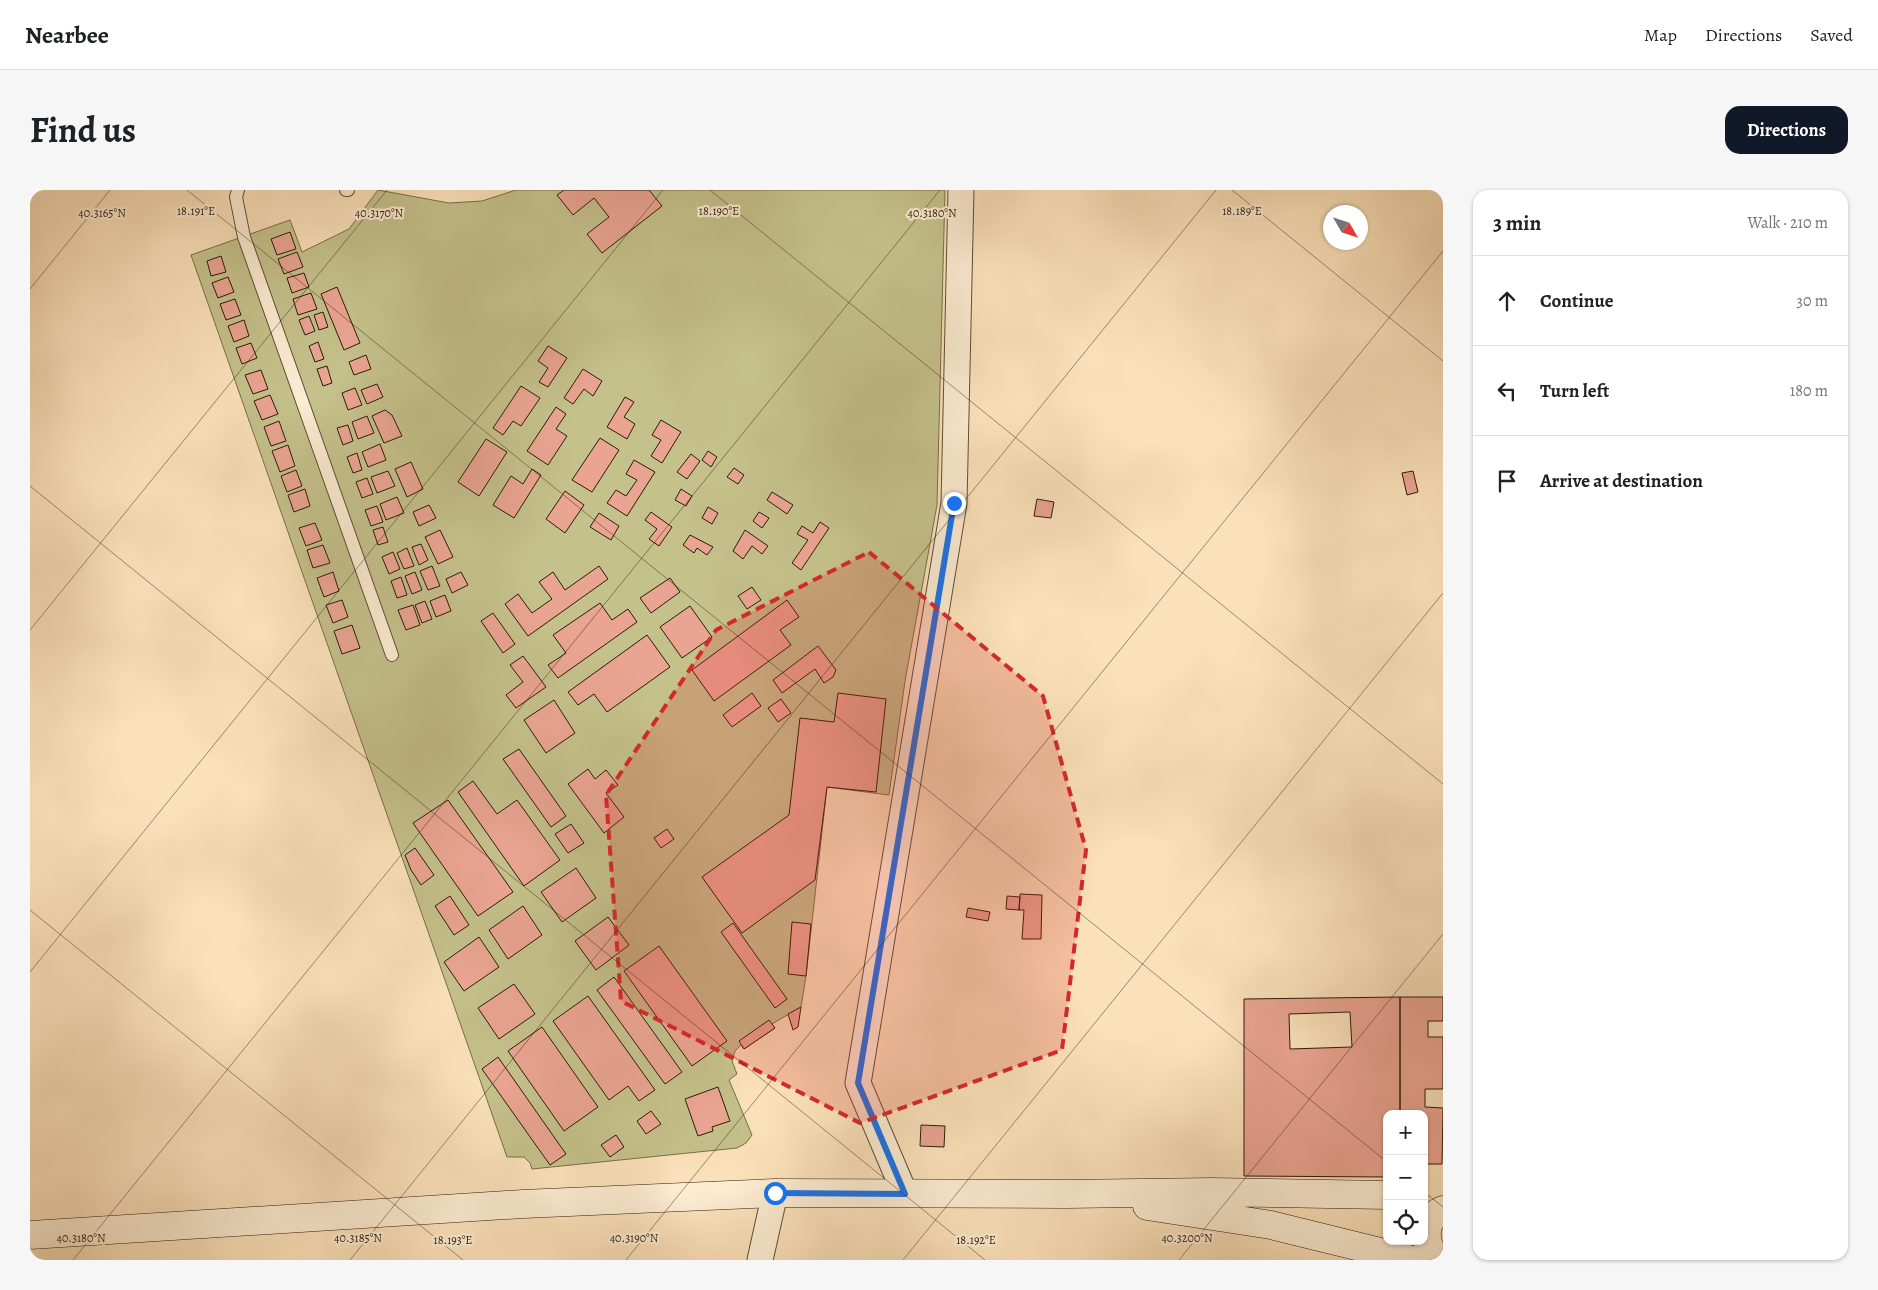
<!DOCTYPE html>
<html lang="en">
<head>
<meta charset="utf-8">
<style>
	:root { --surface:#fff; --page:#f6f6f6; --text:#202124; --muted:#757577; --line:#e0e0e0; --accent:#111827 }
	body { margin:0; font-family:Alegreya,serif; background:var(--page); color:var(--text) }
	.controls { position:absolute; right:15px; bottom:15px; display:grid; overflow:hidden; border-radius:10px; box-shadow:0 1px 4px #0004 }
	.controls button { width:45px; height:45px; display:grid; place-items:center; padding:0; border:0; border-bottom:1px solid var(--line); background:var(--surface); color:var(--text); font:25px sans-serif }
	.compass { position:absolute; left:1293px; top:15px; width:45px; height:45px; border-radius:50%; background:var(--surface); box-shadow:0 1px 4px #0004; rotate:129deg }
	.stop { position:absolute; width:15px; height:15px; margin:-11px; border:4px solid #1a73e8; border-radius:50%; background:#fff }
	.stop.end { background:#1a73e8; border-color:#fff; box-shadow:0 1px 5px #0008 }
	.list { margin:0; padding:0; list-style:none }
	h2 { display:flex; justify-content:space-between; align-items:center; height:65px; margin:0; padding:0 20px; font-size:21px }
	h2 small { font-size:16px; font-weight:400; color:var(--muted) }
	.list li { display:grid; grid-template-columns:32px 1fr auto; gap:15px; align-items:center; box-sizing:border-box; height:90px; padding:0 20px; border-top:1px solid var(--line) }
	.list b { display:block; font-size:19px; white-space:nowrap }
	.list em { font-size:16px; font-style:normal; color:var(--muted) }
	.icon { flex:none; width:28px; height:28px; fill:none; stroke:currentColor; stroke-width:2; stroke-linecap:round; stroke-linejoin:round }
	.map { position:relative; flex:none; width:1413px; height:1070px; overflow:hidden; border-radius:15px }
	header { display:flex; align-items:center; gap:30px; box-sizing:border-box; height:70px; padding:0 25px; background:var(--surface); border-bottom:1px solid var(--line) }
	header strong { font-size:24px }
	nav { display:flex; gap:28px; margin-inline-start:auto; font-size:18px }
	.intro { display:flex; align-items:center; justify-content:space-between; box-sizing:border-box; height:120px; padding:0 30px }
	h1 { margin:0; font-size:35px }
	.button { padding:12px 22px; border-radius:15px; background:var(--accent); color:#fff; font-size:18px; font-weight:700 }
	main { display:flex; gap:30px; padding:0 30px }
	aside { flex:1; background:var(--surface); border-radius:15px; box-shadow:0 1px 4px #0004 }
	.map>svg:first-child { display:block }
	.green { fill:#c5c18b; stroke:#786e4a }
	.building { fill:#eaa592; stroke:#2c1a0a; fill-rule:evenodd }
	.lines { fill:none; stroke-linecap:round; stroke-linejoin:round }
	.service-casing { stroke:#604c36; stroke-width:14 }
	.minor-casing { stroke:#604c36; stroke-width:27 }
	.secondary-casing { stroke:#2c1a0a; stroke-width:29 }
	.service { stroke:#fcecd2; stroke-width:12 }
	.minor { stroke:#fcecd2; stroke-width:25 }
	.secondary { stroke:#fcecd2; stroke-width:28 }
	.route { stroke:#1a73e8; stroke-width:6 }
	.marked { fill:#d62828; fill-opacity:0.2; stroke:#d62828; stroke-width:4; stroke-dasharray:10 6; stroke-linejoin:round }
	.ticks { fill:none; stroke:#2c1a0a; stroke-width:1; stroke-opacity:0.45 }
	.ticks-label { font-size:12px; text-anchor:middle; fill:#2c1a0a; stroke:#fcecd2; stroke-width:4.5; stroke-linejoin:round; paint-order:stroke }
</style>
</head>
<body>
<header>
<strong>Nearbee</strong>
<nav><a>Map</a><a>Directions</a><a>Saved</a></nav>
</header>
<div class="intro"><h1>Find us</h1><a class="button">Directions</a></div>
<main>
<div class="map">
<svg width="1413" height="1070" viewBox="0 0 1413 1070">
	<rect width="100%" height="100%" fill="#fbe1ba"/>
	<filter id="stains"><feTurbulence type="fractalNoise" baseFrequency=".004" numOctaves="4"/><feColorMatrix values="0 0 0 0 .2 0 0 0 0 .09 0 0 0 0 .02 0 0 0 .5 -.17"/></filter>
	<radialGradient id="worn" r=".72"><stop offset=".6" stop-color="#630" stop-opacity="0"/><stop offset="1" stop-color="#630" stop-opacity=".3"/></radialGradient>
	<!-- green -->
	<path class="green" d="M348,0L419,13L452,11L486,0H915L907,315L875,491L859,605L797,597L776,786L771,817L742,834L745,838L714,859L711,855L705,861L702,871L707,884L699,890L722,945L716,953L707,958L502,979L500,973L494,967H477L161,65L260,30L272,62L319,39Z"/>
	<!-- building -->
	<path class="building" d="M534,0H619L632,16L572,63L557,44L579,27L564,8L543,25L527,5Z
		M260,42L266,59L247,65L241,49Z
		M267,62L273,77L254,84L248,69Z
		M191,66L196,82L181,86L177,71Z
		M274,83L279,97L262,103L257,88Z
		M198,87L204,102L188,108L182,93Z
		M307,97L330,153L314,160L291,104Z
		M281,103L287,119L268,125L263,109Z
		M205,109L211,125L196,130L190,114Z
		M293,122L298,137L289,140L284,125Z
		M279,126L285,141L275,145L269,130Z
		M214,130L219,146L204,152L198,136Z
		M288,152L294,169L285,172L279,156Z
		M221,153L227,168L212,174L206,158Z
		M518,156L537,168L518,197L509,192L518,178L508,171Z
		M336,165L341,179L324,185L319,172Z
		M297,176L302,193L293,196L287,179Z
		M553,179L572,191L563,206L554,199L543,214L534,208Z
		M231,180L238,199L223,204L215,185Z
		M347,194L353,207L337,214L331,200Z
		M491,196L510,208L491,236L483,231L473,245L463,238Z
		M325,198L332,215L318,220L312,203Z
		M240,205L248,224L232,230L224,211Z
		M595,207L604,212L594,227L605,234L597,249L577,237Z
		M526,217L536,224L526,239L537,246L518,275L497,261Z
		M355,220L362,225L372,246L354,253L342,226Z
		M337,226L344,243L328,249L322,232Z
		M631,230L651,242L632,273L621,266L631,250L622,245Z
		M249,231L256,251L241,256L234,237Z
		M318,235L323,251L313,255L307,238Z
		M570,248L589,260L562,302L542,290Z
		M456,249L477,262L449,306L428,292Z
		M350,254L356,270L338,277L332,262Z
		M258,255L265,276L250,282L242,261Z
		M678,261L687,267L681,277L672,270Z
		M327,263L332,280L323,283L317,267Z
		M661,264L670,271L657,289L647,282Z
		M604,270L625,282L597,326L577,313L586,300L596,306L607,290L596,284Z
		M381,272L393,299L377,307L365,279Z
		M704,278L714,285L708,294L697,287Z
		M502,279L511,285L484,328L463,315L481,286L493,294Z
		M266,280L272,296L257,302L251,286Z
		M358,281L365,296L347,303L341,287Z
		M1383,281L1388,302L1377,305L1372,283Z
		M337,288L343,304L332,308L326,292Z
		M275,299L280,316L264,322L258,305Z
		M651,299L662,306L656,316L645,310Z
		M535,301L554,315L535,343L516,329Z
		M742,302L763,315L757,324L737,310Z
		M367,307L374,323L356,330L350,314Z
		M1007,309L1024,312L1021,328L1004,326Z
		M399,315L406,328L389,336L383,322Z
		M347,316L353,332L341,336L335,320Z
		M678,317L688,323L682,334L672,328Z
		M621,322L642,337L629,356L619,349L627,339L615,330Z
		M729,322L739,328L732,338L723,331Z
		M569,323L589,336L581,350L560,337Z
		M790,332L799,338L771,380L762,373L778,350L767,344L772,336L783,343Z
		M285,333L292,350L276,356L269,338Z
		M353,337L358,352L348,355L343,340Z
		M410,340L423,367L408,374L395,347Z
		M715,340L738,356L732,364L722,356L713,369L703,361Z
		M660,345L683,357L677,365L667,358L664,363L653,355Z
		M391,354L398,370L389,375L382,357Z
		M293,355L300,373L283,378L277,360Z
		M377,358L384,376L374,379L367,363Z
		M363,362L370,379L359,384L352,367Z
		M402,376L410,396L398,400L390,381Z
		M569,376L578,389L498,446L475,414L488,404L502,423L522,409L509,392L523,382L535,400Z
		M303,382L309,401L294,407L287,388Z
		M385,382L392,400L382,404L375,386Z
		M431,382L438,395L422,403L416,389Z
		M371,387L377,405L367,408L361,391Z
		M640,388L650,402L621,423L610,408Z
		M722,397L731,410L717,419L708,406Z
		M415,405L421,421L406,427L400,411Z
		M312,410L318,427L303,433L296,415Z
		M757,410L769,427L750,440L761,455L684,511L662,480Z
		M395,411L402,429L392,433L385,415Z
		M570,413L582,430L598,419L607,432L528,488L518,475L536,463L523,445Z
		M383,415L390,435L376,440L368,420Z
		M660,416L682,447L652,468L630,437Z
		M463,423L485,454L473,463L451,431Z
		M322,435L330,458L312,464L304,441Z
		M617,445L640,477L577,522L564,504L548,515L538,502Z
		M788,456L806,480L803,487L794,493L785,479L752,503L743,490Z
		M493,466L516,497L486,518L476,505L493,492L480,475Z
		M722,503L731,516L702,537L693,525Z
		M808,503L856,509L846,602L797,597L785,690L712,743L672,687L759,625L770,528L804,532Z
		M751,509L761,523L748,532L738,518Z
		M524,510L545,543L516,563L494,530Z
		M489,559L536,626L521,637L473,569Z
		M558,579L565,589L576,580L588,595L576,603L594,627L574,643L538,594Z
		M443,591L467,624L487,610L530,670L494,696L428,602Z
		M418,610L483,702L448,726L383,633Z
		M541,634L554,653L538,663L525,644Z
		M637,639L644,649L631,658L624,648Z
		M385,658L404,685L391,695L381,680L375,665Z
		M546,678L566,708L532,732L511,702Z
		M990,704L1012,705L1011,749H992L994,720H989Z
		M420,706L439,735L424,745L405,716Z
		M977,706L990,707L989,720L976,719Z
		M493,716L512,745L478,769L459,740Z
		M938,718L960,722L958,731L936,727Z
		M578,727L599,755L566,780L545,751Z
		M762,732L781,734L776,786L758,784Z
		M703,733L757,809L745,818L691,742Z
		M449,747L469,777L434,801L414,772Z
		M629,756L697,851L662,876L594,781Z
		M584,787L652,882L635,894L567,800Z
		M484,794L505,824L469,849L448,818Z
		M558,806L625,900L609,911L598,896L579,910L523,831Z
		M1370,807V924H1357V987L1214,986V809ZM1320,822L1322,857L1260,859L1259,824Z
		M1370,807H1413V831H1398V847H1413V899H1395V917L1413,918L1412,974H1394V924H1370Z
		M771,817L768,837L763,840L758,824Z
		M739,830L745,838L714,859L709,851Z
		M512,837L568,917L534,941L478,861Z
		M468,867L536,964L520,975L452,879Z
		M688,897L700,931L682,937L683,941L668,946L655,909Z
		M621,921L631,934L616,944L607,931Z
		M891,935L915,936L914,957L890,956Z
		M586,945L594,957L580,967L571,955Z"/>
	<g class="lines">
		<defs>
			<path id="service" d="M208,0L206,7L214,47L362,465
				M316,0H318"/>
			<path id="minor" d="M875,1004L828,893L924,313L931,0
				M730,1070L745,1003"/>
			<path id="secondary" d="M1117,1016L1241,1035L1383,1070
				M0,1045L493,1014L745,1003L1036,1004L1182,1002L1357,1005
				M1409,1070C1393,1057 1391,1029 1413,1020"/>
		</defs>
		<!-- service casing -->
		<use href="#service" class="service-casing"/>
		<!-- minor casing -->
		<use href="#minor" class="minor-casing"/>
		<!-- secondary casing -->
		<use href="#secondary" class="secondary-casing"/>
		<!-- service -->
		<use href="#service" class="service"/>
		<!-- minor -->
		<use href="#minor" class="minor"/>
		<!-- secondary -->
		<use href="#secondary" class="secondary"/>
	</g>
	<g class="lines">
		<!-- route -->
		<path class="route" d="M745,1003L875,1004L828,893L924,313"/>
	</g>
	<!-- marked area -->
	<path class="marked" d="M839,362L1013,506L1056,660L1032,860L830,933L591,811L576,605L686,440Z"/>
	<!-- ticks -->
	<path class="ticks" d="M157,0L1357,972M680,0L1413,594M1202,0L1413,171M0,99L80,0M0,296L955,1070M0,440L357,0M0,720L433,1070M0,782L633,0M1394,1002L1413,1017M43,1070L910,0M320,1070L1186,0M596,1070L1413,61M873,1070L1413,403M1149,1070L1413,744"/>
	<g class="ticks-label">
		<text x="166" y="25">18.191°E</text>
		<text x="689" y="25">18.190°E</text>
		<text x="1212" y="25">18.189°E</text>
		<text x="72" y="27">40.3165°N</text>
		<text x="349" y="27">40.3170°N</text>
		<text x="902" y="27">40.3180°N</text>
		<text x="51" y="1052">40.3180°N</text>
		<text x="328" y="1052">40.3185°N</text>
		<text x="604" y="1052">40.3190°N</text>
		<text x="1157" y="1052">40.3200°N</text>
		<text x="423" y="1054">18.193°E</text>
		<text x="946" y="1054">18.192°E</text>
	</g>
	<rect width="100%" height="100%" filter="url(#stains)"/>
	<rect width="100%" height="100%" fill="url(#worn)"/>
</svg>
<div class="controls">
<button>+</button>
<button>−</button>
<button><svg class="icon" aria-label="locate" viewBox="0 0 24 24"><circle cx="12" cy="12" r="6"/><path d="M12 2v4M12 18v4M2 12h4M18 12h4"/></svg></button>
</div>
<svg class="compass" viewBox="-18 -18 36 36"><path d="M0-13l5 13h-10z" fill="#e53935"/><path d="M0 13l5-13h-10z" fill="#757577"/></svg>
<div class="stop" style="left:745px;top:1003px"></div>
<div class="stop end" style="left:924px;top:313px"></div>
</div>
<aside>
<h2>3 min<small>Walk · 210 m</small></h2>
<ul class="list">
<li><svg class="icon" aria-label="ahead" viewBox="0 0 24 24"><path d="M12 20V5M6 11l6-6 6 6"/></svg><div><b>Continue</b></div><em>30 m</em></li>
<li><svg class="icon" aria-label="left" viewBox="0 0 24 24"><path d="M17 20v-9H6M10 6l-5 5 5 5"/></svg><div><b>Turn left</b></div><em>180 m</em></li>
<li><svg class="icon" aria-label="arrive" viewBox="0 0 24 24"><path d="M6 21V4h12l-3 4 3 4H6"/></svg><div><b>Arrive at destination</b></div></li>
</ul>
</aside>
</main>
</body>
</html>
